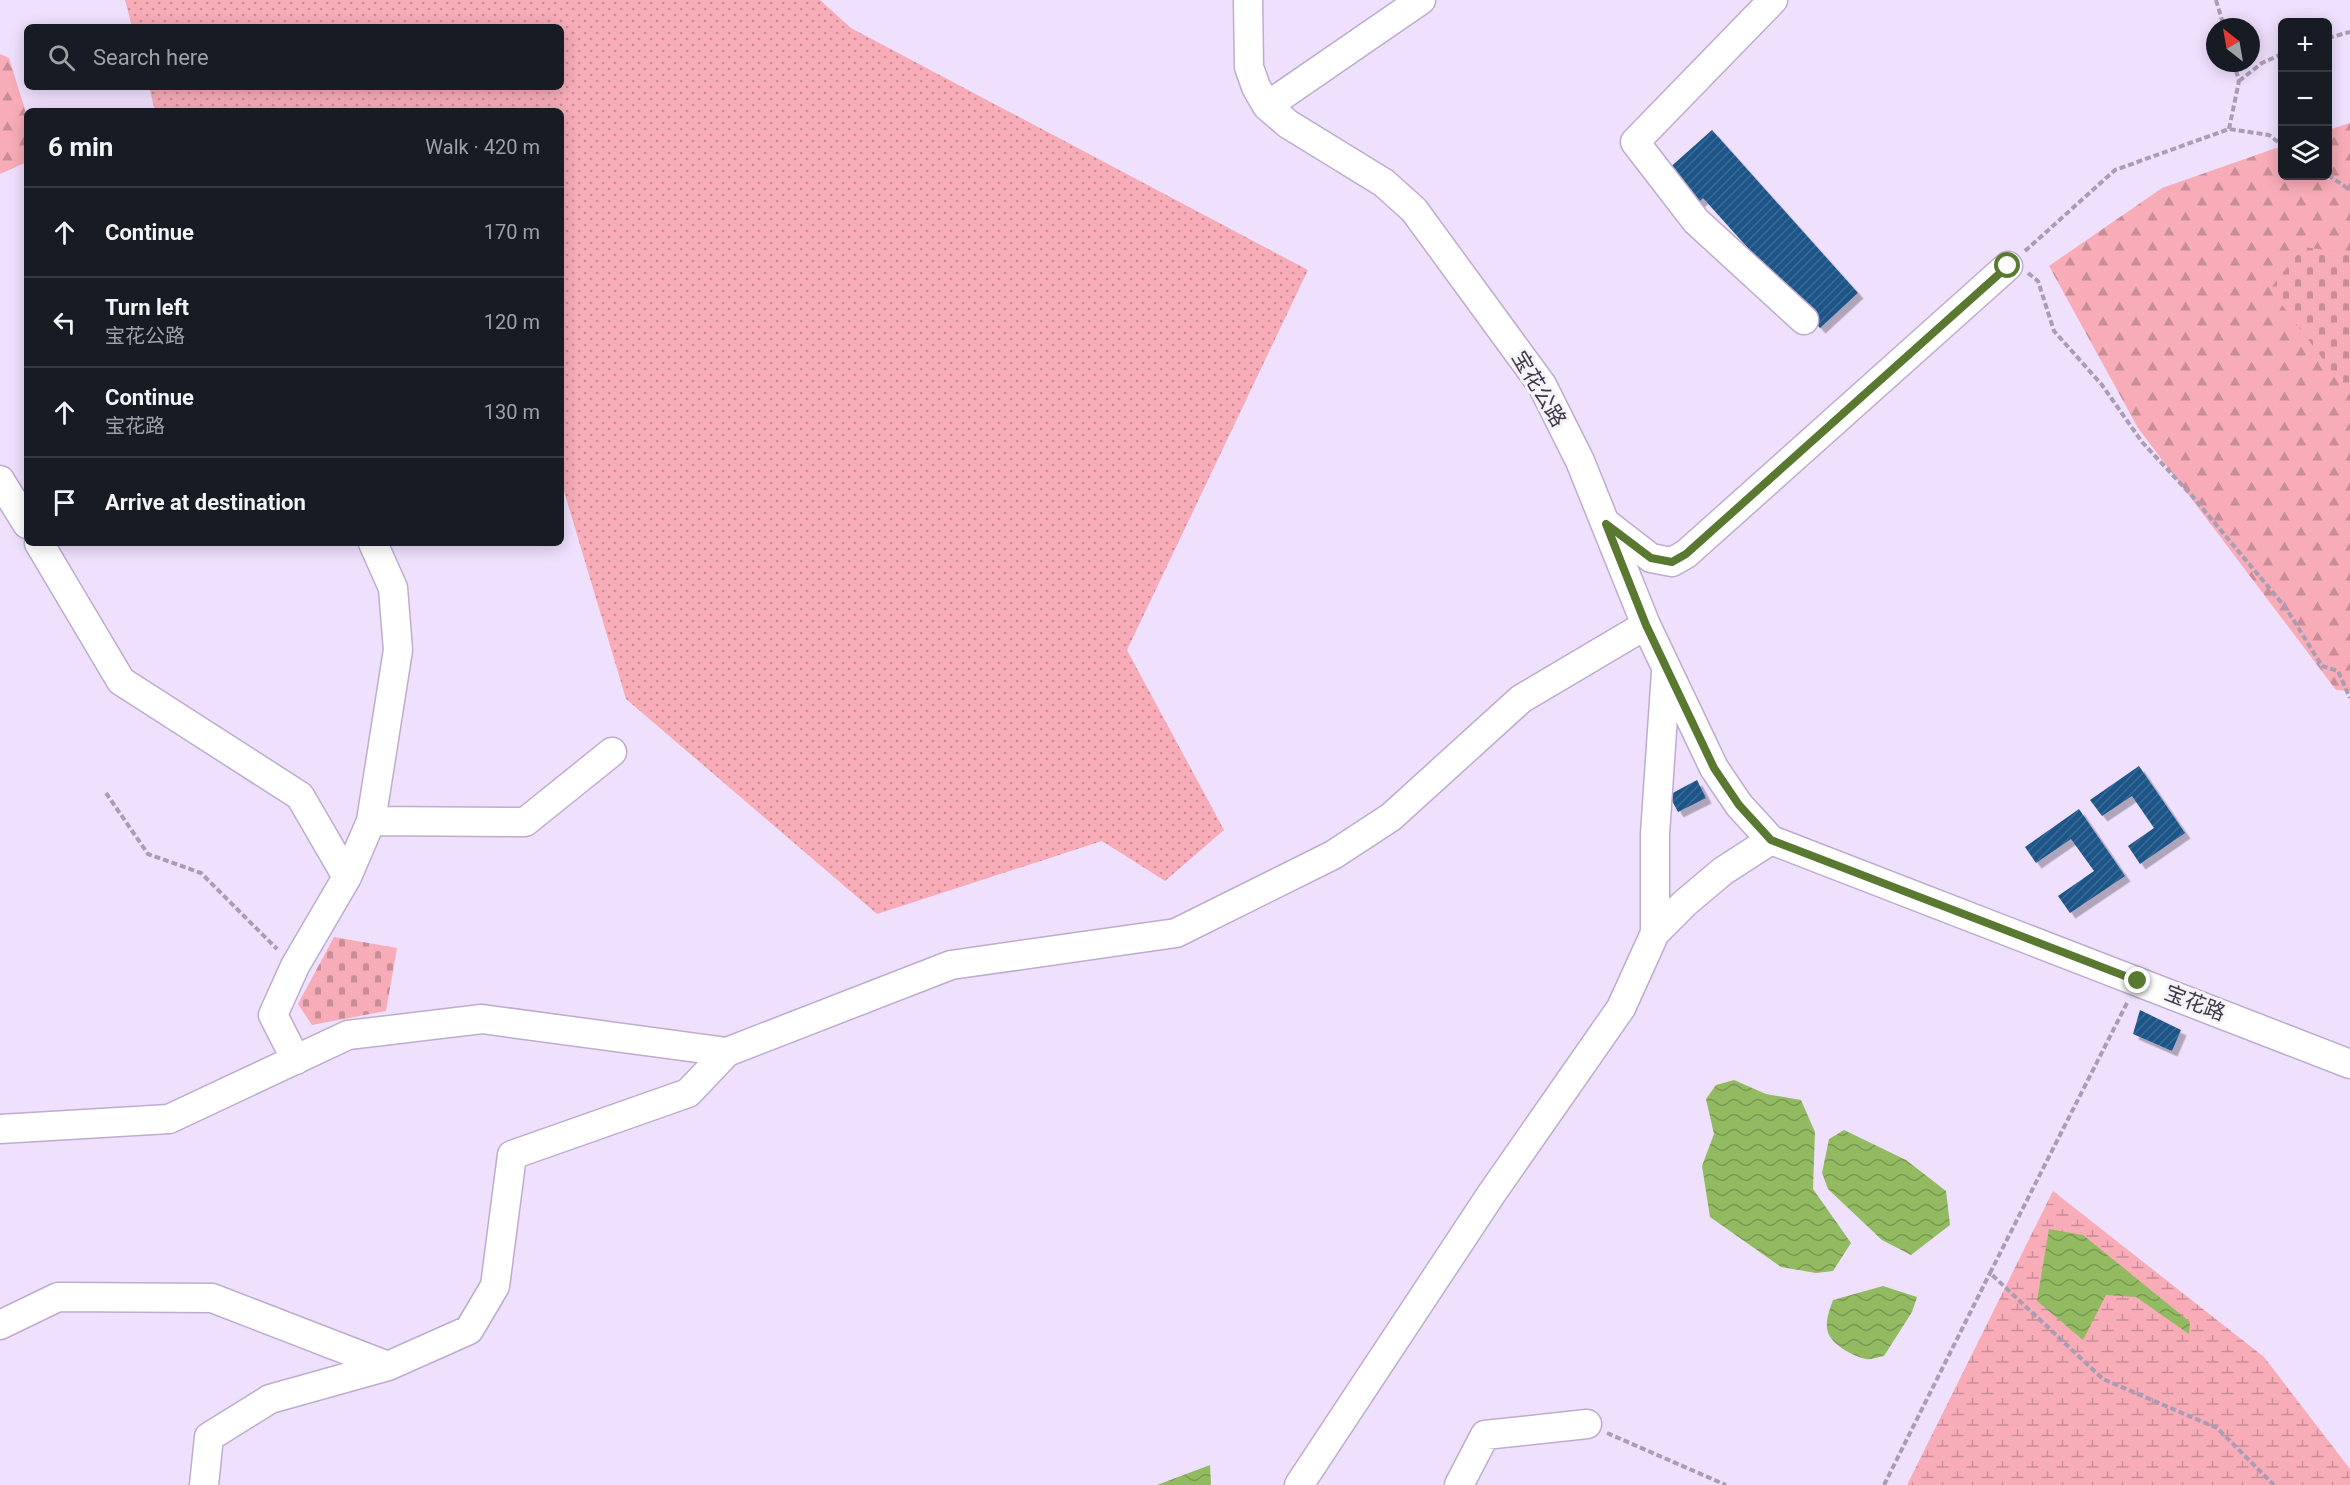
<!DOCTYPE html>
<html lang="en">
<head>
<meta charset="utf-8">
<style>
	:root { --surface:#171b24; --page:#20242c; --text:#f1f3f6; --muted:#9ea1a6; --line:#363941 }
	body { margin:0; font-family:Roboto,"Noto Sans SC",sans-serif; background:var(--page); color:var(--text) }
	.controls { position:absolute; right:18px; top:18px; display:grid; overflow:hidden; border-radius:9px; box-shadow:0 3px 15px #0003 }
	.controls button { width:54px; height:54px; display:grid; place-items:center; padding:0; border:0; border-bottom:2px solid var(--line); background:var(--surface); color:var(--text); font:30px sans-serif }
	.compass { position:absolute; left:2206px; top:18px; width:54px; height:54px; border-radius:50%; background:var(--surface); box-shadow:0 3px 15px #0003; rotate:329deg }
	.stop { position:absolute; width:18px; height:18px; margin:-14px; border:4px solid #5a7930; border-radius:50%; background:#fff }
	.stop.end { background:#5a7930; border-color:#fff; box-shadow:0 2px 6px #0008 }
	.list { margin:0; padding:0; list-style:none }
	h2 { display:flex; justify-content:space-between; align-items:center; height:78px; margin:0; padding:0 24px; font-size:26px }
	h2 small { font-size:20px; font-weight:400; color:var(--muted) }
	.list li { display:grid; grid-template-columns:39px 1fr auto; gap:18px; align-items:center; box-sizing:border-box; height:90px; padding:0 24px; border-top:2px solid var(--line) }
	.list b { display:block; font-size:22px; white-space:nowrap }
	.list p { margin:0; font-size:20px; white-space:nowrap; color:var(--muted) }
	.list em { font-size:20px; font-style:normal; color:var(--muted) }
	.icon { flex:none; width:33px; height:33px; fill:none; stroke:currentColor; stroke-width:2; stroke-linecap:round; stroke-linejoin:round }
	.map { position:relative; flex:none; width:2350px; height:1485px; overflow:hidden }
	.search { position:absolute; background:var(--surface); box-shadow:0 3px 15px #0003; left:24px; top:24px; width:540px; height:66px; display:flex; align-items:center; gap:15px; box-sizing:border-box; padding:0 21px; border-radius:9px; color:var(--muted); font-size:22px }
	.panel { position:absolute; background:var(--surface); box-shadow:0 3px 15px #0003; left:24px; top:108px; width:540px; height:438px; border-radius:9px }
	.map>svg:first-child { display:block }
	.forest { fill:url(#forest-firs) }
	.wetland { fill:url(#wetland-marsh) }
	.cemetery { fill:url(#cemetery-stones) }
	.park { fill:url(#park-dots) }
	.water { fill:url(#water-waves) }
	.building { fill:url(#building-hatch); filter:url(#shadow) }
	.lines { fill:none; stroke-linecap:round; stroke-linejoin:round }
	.minor-casing { stroke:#beacce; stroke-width:31 }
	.path { stroke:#a99db4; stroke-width:4; stroke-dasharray:6 3; stroke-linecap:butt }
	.minor { stroke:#fff; stroke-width:28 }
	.route { stroke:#5a7930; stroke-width:8 }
	.labels { text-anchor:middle; stroke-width:6; stroke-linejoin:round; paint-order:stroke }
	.street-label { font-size:21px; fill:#3f3745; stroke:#f6f3fa }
</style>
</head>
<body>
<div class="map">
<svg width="2350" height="1485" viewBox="0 0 2350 1485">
	<defs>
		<pattern id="forest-firs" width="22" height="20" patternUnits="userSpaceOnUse" patternTransform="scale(1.5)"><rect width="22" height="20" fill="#f7acb8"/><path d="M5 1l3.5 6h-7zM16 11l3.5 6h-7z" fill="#c98d97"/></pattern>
		<pattern id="wetland-marsh" width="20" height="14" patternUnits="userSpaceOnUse" patternTransform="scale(1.5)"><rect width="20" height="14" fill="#f7acb8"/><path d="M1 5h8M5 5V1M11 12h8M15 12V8" fill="none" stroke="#c98d97"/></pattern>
		<pattern id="cemetery-stones" width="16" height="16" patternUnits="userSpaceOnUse" patternTransform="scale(1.5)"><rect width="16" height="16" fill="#f7acb8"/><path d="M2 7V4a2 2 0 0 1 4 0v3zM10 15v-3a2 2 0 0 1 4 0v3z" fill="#c98d97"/></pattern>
		<pattern id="park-dots" width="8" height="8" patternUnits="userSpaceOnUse" patternTransform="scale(1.5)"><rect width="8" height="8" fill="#f7acb8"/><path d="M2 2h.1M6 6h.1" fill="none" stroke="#c98d97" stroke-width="1.8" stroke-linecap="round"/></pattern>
		<pattern id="water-waves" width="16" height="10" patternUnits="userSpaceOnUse" patternTransform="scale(1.5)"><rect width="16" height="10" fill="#92ba60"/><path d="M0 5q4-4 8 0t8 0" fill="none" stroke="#799851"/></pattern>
		<pattern id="building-hatch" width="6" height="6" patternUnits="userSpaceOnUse" patternTransform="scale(1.5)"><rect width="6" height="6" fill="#1b5588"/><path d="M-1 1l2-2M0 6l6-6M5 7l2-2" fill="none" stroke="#3d6b95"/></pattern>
		<filter id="shadow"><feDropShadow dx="5.5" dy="5.5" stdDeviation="0" flood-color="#0004"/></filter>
	</defs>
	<rect width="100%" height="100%" fill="#efe0fd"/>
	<!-- forest -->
	<path class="forest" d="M0,54L9,58L27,116V162L0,174Z
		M2350,123V691L2336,690L2138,428L2049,266L2162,188L2282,146V176H2328V130Z"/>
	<!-- wetland -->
	<path class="wetland" d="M2053,1191L2264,1357L2350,1469V1485H1907Z"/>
	<!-- cemetery -->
	<path class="cemetery" d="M2303,247L2350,253V395L2270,289Z
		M334,937L397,948L386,1011L312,1025L298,1004Z"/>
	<!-- park -->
	<path class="park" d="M125,0H820L851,28L1308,270L1127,650L1224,830L1165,881L1102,841L877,914L626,699L561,481V111H155L149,87H561V27H132Z"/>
	<!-- water -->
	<path class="water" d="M1734,1080L1766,1094L1801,1100L1815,1132L1813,1189L1851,1243L1833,1271L1816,1273L1781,1267L1710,1217L1702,1166L1714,1134L1706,1099L1716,1085Z
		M1844,1130L1906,1160L1946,1191L1950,1225L1911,1255L1882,1240L1828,1189L1822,1173L1829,1139Z
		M2049,1229L2083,1235L2190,1322L2189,1334L2136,1297L2106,1295L2083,1340L2037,1301Z
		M1883,1286L1917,1297L1912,1312L1884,1356C1878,1357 1871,1360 1866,1359C1852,1356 1828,1343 1827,1328C1826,1318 1830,1309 1833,1300Z
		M1210,1465L1211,1485H1157Z"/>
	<!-- building -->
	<path class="building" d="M1712,130L1858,293L1820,328L1703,198L1696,205L1666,171Z
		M2139,766L2185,833L2140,864L2128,846L2154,828L2132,796L2102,816L2090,800Z
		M1697,780L1706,798L1678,812L1669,795Z
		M2079,809L2125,876L2070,913L2058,896L2094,871L2071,839L2036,863L2025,847Z
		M2140,1010L2181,1030L2172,1051L2133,1034Z"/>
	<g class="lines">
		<defs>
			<path id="minor" d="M1248,0L1249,67L1256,87L1267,106L1288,124L1384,183L1414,210L1542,385L1580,461L1646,625L1714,768L1739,805L1771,840L2350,1064
				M1773,0L1635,142L1696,221L1804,320
				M1267,106L1421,0
				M0,480L27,524
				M1607,524L1651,558L1672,562L1686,554L2008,266
				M39,543L121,681L300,796L347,877L295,966L273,1015L296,1060
				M371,821L398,650L393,588L373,543
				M347,877L371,821L525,822L612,752
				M1655,933V834L1666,672
				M0,1129L169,1119L348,1035L482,1019L727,1052L951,965L1176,933L1333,855L1391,817L1521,699L1646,625
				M0,1325L58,1297L212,1298L388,1366L469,1330L495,1286L512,1155L688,1093L727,1052
				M204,1485L209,1437L270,1399L388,1366
				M1299,1485L1492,1193L1621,1008L1655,933L1685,903L1723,871L1771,840
				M1459,1485L1485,1435L1587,1424"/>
		</defs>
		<!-- minor casing -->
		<use href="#minor" class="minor-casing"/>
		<!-- path -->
		<path class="path" d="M2216,0L2224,27
			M2328,38L2350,32
			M2239,81L2262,63L2282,54
			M2229,129L2239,81L2234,63
			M2328,175L2350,190
			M2025,251L2115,170L2229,129L2269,135L2282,145
			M2028,273L2038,281L2054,331L2102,385L2142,442L2193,497L2286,608L2322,666L2338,671L2350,698
			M106,793L148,854L201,873L277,949
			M2127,1003L1990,1273L2103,1379L2217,1428L2274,1485
			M1607,1433L1726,1485
			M1884,1485L1990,1273"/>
		<!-- minor -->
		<use href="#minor" class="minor"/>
	</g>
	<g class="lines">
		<!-- route -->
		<path class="route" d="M2008,266L1686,554L1672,562L1651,558L1606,524L1646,625L1714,768L1739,805L1771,840L2138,981"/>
	</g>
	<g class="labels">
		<!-- street labels -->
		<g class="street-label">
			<text transform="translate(1539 389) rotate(59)" y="7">宝花公路</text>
			<text transform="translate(2195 1003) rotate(21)" y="7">宝花路</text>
		</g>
	</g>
</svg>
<div class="controls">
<button>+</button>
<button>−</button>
<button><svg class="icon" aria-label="layers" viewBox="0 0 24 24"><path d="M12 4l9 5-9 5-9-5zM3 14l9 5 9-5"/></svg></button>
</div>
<svg class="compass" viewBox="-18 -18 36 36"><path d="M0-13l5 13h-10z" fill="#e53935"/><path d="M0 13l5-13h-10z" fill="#9ea1a6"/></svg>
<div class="stop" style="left:2008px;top:266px"></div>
<div class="stop end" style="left:2138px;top:981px"></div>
<div class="search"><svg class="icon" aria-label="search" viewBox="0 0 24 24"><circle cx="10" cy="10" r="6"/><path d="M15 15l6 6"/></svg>Search here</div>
<section class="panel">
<h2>6 min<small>Walk · 420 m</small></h2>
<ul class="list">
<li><svg class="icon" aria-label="ahead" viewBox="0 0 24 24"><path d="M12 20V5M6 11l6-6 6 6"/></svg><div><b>Continue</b></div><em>170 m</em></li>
<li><svg class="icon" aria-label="left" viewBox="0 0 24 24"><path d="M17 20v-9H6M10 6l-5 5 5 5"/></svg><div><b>Turn left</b><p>宝花公路</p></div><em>120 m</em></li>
<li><svg class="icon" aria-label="ahead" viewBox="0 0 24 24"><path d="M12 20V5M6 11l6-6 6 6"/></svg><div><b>Continue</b><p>宝花路</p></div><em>130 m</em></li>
<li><svg class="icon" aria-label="arrive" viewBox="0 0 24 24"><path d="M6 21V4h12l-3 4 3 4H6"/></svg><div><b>Arrive at destination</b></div></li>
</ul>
</section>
</div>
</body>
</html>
